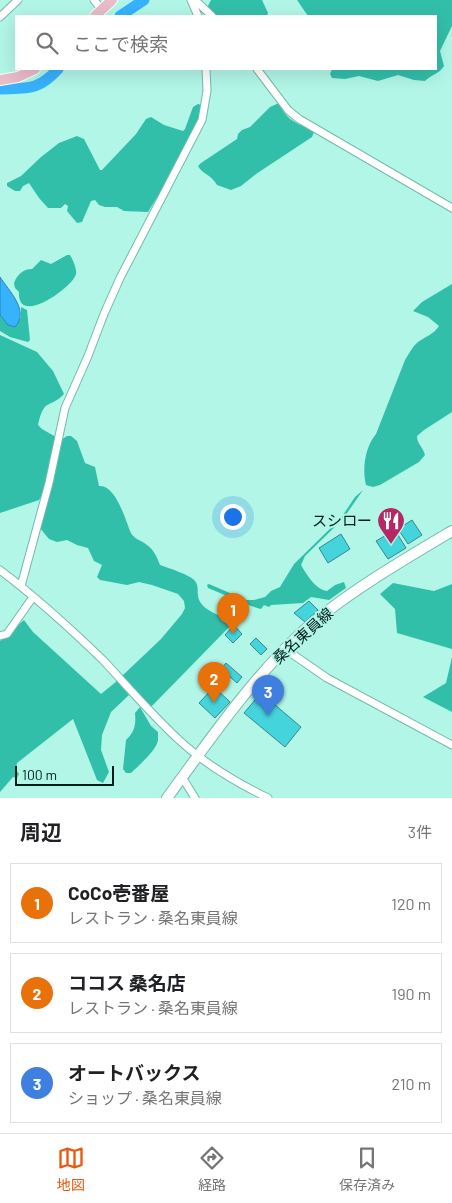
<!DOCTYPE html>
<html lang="ja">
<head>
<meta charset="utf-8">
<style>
	:root { --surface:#fff; --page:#f6f6f6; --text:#202124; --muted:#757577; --line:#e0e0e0; --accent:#ea580c }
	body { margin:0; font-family:Barlow,"Noto Sans JP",sans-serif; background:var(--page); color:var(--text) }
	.scale { position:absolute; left:15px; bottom:12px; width:99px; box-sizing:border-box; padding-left:5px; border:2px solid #031f1a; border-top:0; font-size:14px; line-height:18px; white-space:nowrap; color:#031f1a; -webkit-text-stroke:4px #b1f6e7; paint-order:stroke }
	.you { position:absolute; left:232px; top:516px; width:18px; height:18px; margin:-12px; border:4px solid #fff; border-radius:50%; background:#1a73e8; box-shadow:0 0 0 8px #1a73e833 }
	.badge { display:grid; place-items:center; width:32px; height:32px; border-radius:50%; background:var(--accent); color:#fff; font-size:16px; font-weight:700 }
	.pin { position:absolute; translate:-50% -41px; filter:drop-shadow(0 1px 2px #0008) }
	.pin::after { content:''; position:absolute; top:26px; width:18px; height:15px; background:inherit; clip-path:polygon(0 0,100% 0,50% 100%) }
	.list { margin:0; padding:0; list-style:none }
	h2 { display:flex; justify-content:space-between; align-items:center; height:65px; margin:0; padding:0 20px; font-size:21px }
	h2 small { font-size:16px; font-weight:400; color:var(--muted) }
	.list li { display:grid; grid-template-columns:32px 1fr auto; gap:15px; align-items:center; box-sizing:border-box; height:80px; margin:0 10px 10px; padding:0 10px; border:1px solid var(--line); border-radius:0px }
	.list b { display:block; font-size:19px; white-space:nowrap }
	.list p { margin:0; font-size:16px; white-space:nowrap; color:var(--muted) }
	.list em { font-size:16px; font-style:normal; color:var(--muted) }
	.icon { flex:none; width:28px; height:28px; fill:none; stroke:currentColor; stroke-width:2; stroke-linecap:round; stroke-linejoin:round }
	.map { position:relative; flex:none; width:452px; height:798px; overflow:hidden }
	.search { position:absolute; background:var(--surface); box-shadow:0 5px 20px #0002; left:15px; right:15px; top:15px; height:55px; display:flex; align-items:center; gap:12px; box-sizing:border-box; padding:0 18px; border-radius:0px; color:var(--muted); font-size:19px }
	.sheet { height:335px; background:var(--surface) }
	nav { display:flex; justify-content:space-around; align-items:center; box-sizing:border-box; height:70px; border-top:1px solid var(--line); background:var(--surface); font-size:14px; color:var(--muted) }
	nav a { display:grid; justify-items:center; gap:2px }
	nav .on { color:var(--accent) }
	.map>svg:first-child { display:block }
	.forest { fill:#32bfaa }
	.water { fill:#37b2fc; stroke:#2786b8 }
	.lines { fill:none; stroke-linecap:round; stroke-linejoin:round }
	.river { stroke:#37b2fc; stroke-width:11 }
	.building { fill:#43d4dc; stroke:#3e8589 }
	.street-casing { stroke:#76b9ac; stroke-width:9 }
	.secondary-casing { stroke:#76b9ac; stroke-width:12 }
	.primary-casing { stroke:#fff; stroke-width:12 }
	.street { stroke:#fff; stroke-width:7 }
	.secondary { stroke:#fff; stroke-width:10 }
	.primary { stroke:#e8bcc9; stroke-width:10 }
	.labels { text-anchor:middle; stroke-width:4; stroke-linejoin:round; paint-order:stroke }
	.poi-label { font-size:15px; fill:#031f1a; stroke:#b1f6e7; text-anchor:end }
	.street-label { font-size:15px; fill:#031f1a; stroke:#b1f6e7 }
</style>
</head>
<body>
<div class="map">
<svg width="452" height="798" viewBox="0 0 452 798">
	<rect width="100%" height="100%" fill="#b1f6e7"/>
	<!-- forest -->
	<path class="forest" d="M211,0H262L268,13L267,16H217L207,8Z
		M297,0H452V26L440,51L444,66C438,75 432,74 425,81L414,80L398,75L378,81L359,76L345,79L332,78L330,74L332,69H436V16H308Z
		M279,103C287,122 298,123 314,132L312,137L256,174L241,186L231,190L217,185C211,174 203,175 198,166L201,163L237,139L238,134L242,130L250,127L270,107Z
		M198,104L201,105C205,130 162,189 148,212L124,211L117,207H105L99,205L95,200L91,201L82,222L77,223L67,211L68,206L65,204L61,208H48L39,198L29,183L23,186L20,191H15L7,186V183L21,176L41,157L59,143L77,136L84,139L100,170H102L136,134L146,119L151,117L164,125L183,131L185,129L193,107Z
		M67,255H70C73,260 77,269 76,274C74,286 17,328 19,292L15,288L14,283C17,275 23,269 32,269L41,260L51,264Z
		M452,284V412L424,430L417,436C417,444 423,447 425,455L419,462L380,485L373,487L366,485C362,469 365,447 376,434L405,360C409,354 412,347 418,342C425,337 434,334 439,326L428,317L413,311L422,302Z
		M21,307L27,310L30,340L28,342L10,337L0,331V315L8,325L15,327L21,317Z
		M0,335L37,352L53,371L64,394C50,409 44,397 38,425L42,429L56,437L44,492L39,500L0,513Z
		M67,436H71L77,441L85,463L95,467L99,486C115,484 125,518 130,531C133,539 141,540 147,545C154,550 157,557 160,565C168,568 191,575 195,581C199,586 197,590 198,596C200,611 224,617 235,621L151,707L122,676L161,639L182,614L185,608L184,601L178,594L152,585L139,582L127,585L100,580L97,577L102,565L94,561L88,548L77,545L67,540L57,542L49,539L40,528L52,484L61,440Z
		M363,490L343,519L305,556L301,565C307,575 315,589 327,591L335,585L344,582L346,588L329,600L311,597L303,603L271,605L269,607L264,605L261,609L251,606L208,588L207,585L209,584L246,600H254L265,597L271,591L280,587L294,564L341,518L355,497Z
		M393,583L434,591L452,584V649L397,633L395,609L380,594Z
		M24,620L33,632L101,694L117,681L129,695L111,712L102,735L101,750L109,772L103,783L97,780L73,719L17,763L16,770L19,774L17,778L13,777L0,792V641Z
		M452,657V712L423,697L446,683Z
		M140,707L151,726L158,732C158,735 158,738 158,740C157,750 138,766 131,773H126L123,769L126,740C135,732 136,724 135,713Z"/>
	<!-- water -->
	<path class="water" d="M0,277C9,291 30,311 15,327L8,325L0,315Z"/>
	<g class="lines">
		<!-- river -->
		<path class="river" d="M120,16L144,0
			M0,89C28,88 38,91 58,69"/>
	</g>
	<!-- building -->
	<path class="building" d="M412,520L422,535L408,544L398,529Z
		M395,530L406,548L388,559L376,541Z
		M341,534L350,549L328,563L319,548Z
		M309,601L318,610L305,622L294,613Z
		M234,625L242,634L233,643L225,635Z
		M256,638L267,649L261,655L250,644Z
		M226,663L242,677L237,683L221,669Z
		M214,687L230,702L215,718L199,703Z
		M261,693L301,727L285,747L244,713Z"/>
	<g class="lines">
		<defs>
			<path id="street" d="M94,0L102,10
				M191,0L198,16
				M195,0L212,16
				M0,17L18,0
				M257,69L288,110L299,119L452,208
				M0,570C36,597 70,628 103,660C128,687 152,715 179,740C205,764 237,783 268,798
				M21,586L49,483L65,408L88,356L104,314L120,278L202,120L207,91L206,69
				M0,636L7,634L33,597
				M285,649L327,678L452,745
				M182,777L195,798"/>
			<path id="secondary" d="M167,798C209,741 249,682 301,633C343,595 403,560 452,531"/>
			<path id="primary" d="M95,16L112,0
				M0,80L18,77L35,69"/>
		</defs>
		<!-- street casing -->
		<use href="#street" class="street-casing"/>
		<!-- secondary casing -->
		<use href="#secondary" class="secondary-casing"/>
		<!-- primary casing -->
		<use href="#primary" class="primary-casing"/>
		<!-- street -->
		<use href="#street" class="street"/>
		<!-- secondary -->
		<use href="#secondary" class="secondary"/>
		<!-- primary -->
		<use href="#primary" class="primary"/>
	</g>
	<!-- icons -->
	<defs>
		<symbol id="restaurant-pin" viewBox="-11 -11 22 30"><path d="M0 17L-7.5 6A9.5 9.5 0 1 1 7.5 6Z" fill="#b42964" stroke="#b1f6e7"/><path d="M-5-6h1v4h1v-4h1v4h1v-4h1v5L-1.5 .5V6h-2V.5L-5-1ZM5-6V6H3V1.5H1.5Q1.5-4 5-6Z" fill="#fff"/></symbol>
	</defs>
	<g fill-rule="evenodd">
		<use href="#restaurant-pin" x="375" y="505" width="32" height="43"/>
	</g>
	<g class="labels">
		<!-- poi labels -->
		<g class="poi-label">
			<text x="372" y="526">スシロー</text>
		</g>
		<!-- street labels -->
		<g class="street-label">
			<text transform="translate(303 636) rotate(-42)" y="5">桑名東員線</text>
		</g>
	</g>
</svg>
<div class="scale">100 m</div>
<div class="you"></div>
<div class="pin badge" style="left:233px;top:634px;background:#e8710a">1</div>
<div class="pin badge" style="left:214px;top:703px;background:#e8710a">2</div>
<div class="pin badge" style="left:268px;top:716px;background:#3f7fe0">3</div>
<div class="search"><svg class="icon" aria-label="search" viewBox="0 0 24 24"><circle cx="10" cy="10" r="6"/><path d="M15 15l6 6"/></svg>ここで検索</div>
</div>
<section class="sheet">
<h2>周辺<small>3件</small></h2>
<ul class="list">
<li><span class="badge" style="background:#e8710a">1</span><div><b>CoCo壱番屋</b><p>レストラン · 桑名東員線</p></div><em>120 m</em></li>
<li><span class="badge" style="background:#e8710a">2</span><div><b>ココス 桑名店</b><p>レストラン · 桑名東員線</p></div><em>190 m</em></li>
<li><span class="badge" style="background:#3f7fe0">3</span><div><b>オートバックス</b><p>ショップ · 桑名東員線</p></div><em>210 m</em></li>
</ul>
</section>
<nav>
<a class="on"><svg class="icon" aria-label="map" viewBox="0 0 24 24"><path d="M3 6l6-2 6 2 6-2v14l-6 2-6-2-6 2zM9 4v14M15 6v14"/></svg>地図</a>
<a><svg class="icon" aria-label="directions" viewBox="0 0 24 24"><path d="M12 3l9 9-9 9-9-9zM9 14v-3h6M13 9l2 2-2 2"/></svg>経路</a>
<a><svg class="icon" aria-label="saved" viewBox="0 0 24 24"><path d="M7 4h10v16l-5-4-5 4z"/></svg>保存済み</a>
</nav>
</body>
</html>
